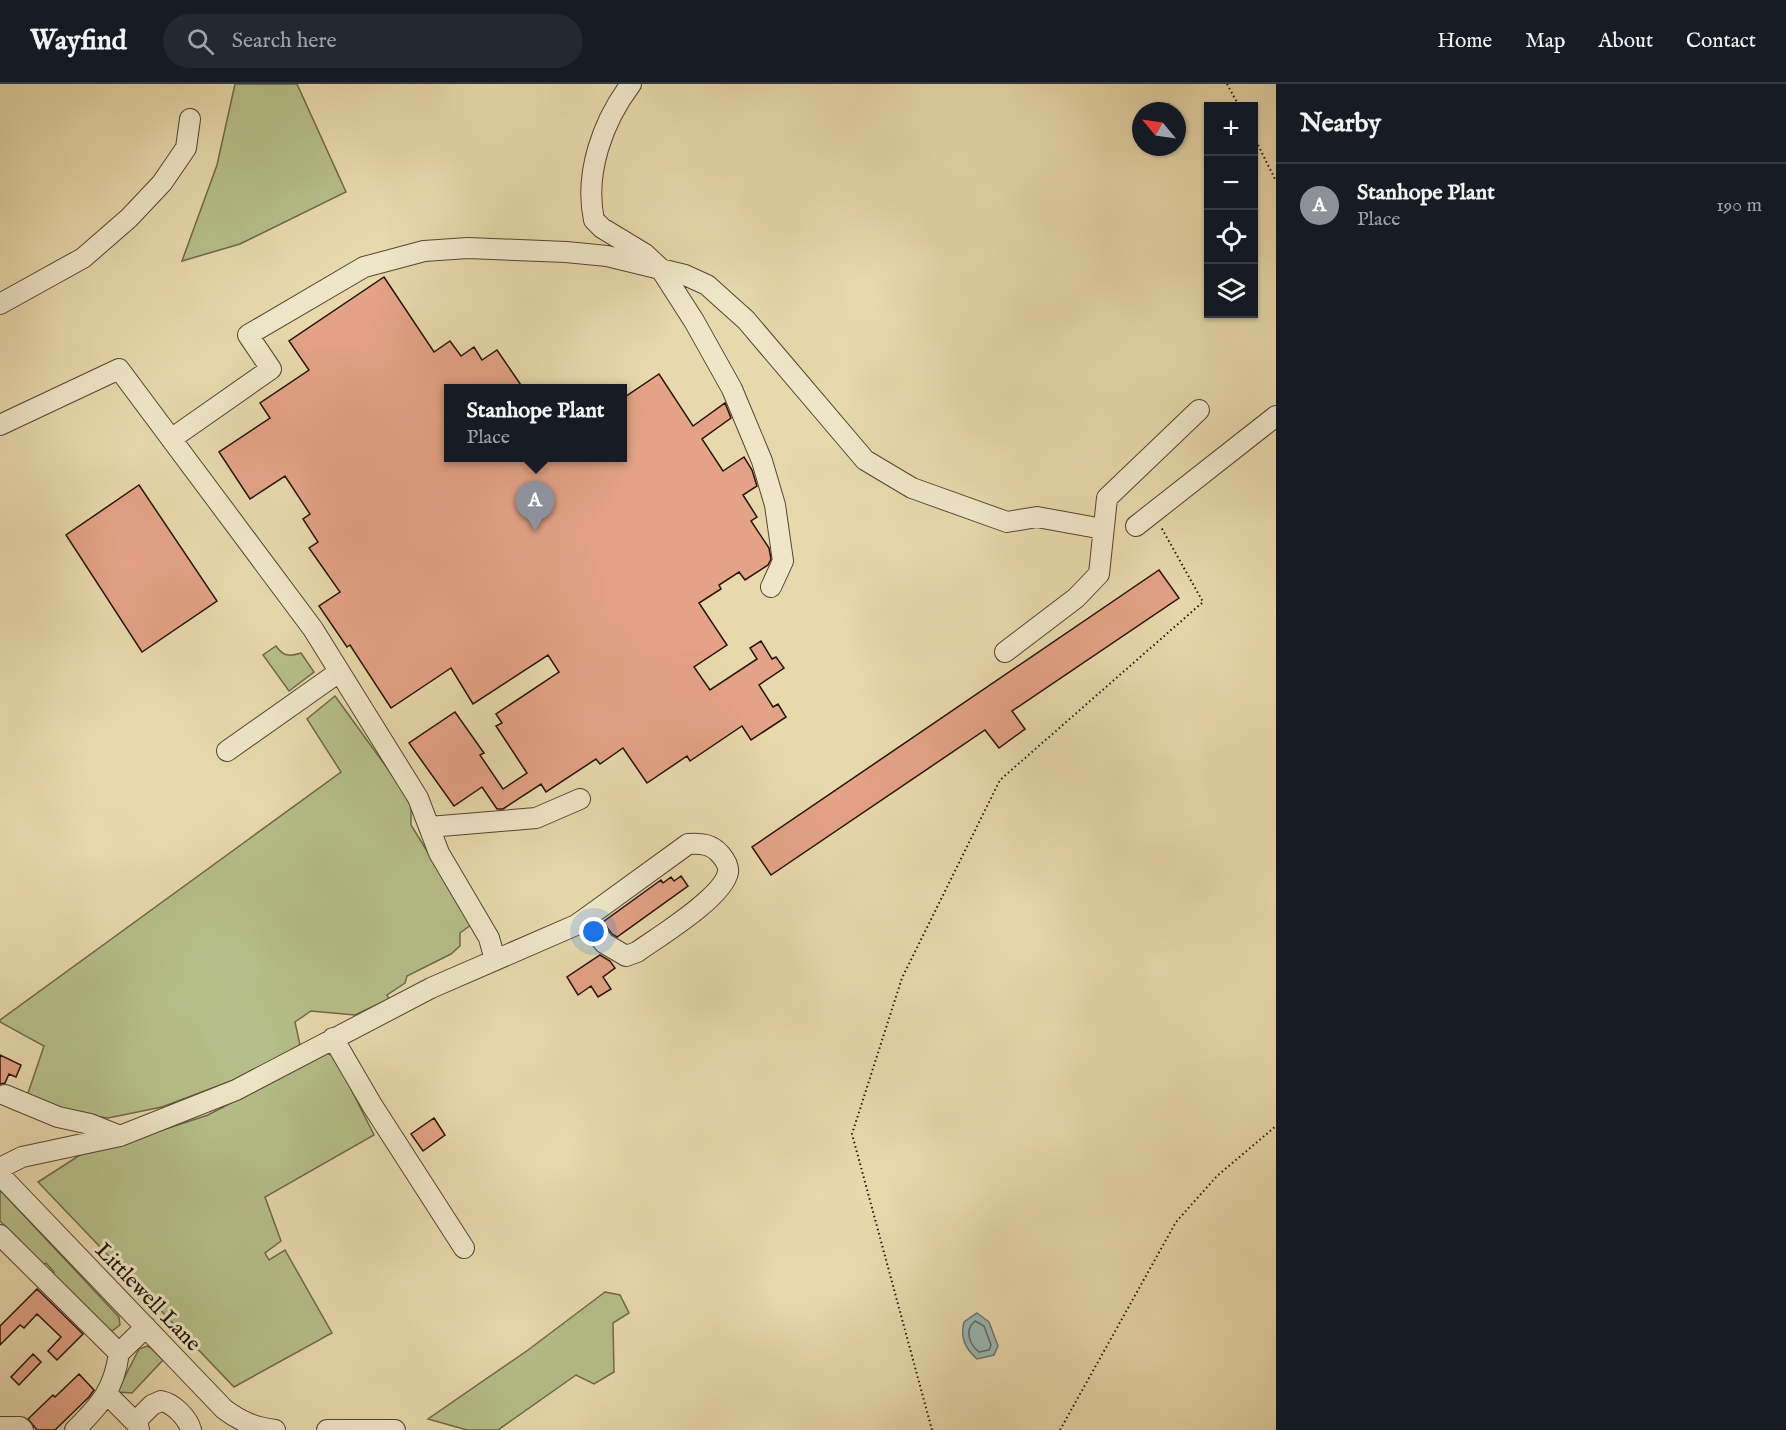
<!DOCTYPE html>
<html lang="en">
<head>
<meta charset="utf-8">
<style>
	:root { --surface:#171b24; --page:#242831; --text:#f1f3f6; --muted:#9ea1a6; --line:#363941; --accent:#8c9099 }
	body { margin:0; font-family:"IM FELL English",serif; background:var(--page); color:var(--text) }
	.controls { position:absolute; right:18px; top:18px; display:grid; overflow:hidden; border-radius:0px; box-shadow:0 2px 4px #0004 }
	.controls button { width:54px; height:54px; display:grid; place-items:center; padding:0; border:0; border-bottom:2px solid var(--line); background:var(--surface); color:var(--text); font:30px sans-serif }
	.compass { position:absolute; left:1132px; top:18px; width:54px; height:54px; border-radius:50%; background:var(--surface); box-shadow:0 2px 4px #0004; rotate:299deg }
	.you { position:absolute; left:594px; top:848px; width:21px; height:21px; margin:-15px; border:4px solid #fff; border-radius:50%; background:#1a73e8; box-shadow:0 0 0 9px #1a73e833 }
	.badge { display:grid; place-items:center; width:39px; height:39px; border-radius:50%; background:var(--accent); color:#fff; font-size:20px; font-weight:700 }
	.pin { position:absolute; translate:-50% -50px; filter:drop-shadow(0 2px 3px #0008) }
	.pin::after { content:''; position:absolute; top:32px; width:21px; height:18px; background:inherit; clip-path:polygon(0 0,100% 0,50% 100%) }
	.popup { position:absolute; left:444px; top:300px; width:183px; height:78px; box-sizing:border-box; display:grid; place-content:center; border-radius:0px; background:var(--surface); filter:drop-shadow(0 2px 4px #0005); font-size:20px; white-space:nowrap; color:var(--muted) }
	.popup b { font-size:22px; color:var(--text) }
	.popup::after { content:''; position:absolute; left:50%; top:100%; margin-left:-12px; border:12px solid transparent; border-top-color:var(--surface) }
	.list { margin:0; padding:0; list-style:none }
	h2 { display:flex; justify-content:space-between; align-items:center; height:78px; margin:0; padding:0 24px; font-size:26px }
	h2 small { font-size:20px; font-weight:400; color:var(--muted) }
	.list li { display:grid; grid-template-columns:39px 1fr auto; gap:18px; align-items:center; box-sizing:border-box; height:84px; padding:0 24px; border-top:2px solid var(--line) }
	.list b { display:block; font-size:22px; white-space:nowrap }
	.list p { margin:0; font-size:20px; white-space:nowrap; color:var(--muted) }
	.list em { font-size:20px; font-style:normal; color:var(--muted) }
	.icon { flex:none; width:33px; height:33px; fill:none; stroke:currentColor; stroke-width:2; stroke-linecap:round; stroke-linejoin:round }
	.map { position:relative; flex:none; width:1276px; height:1346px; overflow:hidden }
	header { display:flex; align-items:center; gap:36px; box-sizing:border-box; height:84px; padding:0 30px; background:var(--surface); border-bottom:2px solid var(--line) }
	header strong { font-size:28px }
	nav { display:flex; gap:33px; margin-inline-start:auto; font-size:21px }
	.search { width:420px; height:54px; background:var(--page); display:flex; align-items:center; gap:15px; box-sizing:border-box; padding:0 21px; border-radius:33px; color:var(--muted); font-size:22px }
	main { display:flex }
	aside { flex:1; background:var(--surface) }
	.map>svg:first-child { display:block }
	.green { fill:#b6bf89; stroke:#6e6949; stroke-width:1.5 }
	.water { fill:#99b8b3; stroke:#6b766f; stroke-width:1.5 }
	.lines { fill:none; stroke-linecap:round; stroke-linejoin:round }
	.shore { stroke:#5f665e; stroke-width:1.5 }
	.building { fill:#e4a286; stroke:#251309; stroke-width:1.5 }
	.minor-casing { stroke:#564432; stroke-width:22 }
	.path { stroke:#251309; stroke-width:2; stroke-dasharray:1.5 3; stroke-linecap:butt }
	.minor { stroke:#efe6c9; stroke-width:20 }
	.labels { text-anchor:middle; stroke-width:6; stroke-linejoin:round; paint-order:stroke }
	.street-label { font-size:22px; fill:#251309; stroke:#efe6c9 }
</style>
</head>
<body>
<header>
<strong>Wayfind</strong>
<div class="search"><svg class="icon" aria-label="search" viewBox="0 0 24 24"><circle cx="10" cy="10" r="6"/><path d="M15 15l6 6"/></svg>Search here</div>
<nav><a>Home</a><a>Map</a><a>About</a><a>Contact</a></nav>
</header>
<main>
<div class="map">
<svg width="1276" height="1346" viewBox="0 0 1276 1346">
	<rect width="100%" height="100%" fill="#e7d9ac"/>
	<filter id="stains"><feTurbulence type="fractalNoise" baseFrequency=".00333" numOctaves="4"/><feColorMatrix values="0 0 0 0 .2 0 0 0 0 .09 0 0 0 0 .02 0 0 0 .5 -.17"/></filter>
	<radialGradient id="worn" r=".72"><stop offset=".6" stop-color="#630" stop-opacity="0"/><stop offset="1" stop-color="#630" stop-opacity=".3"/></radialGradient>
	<!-- green -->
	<path class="green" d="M235,0H297L346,108L240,160L182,177L217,81Z
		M276,562C283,572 289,573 301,569L314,588L289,607L263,571Z
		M335,612L411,717V741L472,840L460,849V862L451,870L407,892L405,899L387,911L389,915L355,931L311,927L295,938L300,961L247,991L162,1023L108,1034L52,1026L27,1012L44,962L0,938V936L341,688L307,635Z
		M327,969L335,973L374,1051L265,1113L281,1157L265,1169L269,1176L285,1166L332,1249L234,1303L38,1098L80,1071L105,1065L208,1031Z
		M0,1106L119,1233L120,1241L112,1247L104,1243L52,1191L54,1188L46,1179L42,1182L0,1137Z
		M605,1208L620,1211L629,1229L613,1239L614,1288L594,1300L576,1291L498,1346H467L428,1335L528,1266Z
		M147,1262L151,1264L163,1276L132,1309L117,1308L139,1265Z"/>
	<!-- water -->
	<path class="water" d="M977,1229L989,1238L998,1262L994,1271L977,1275C965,1264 960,1254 964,1238Z"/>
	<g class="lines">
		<!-- shore -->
		<path class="shore" d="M975,1237L984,1242L991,1261L989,1266L979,1268C969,1260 964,1246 975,1237Z"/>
	</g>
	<!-- building -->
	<path class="building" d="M384,193L434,268L450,257L461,272L474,263L482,276L497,266L523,304H448V374H622V315L659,290L693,342L725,319L731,334L702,355L723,387L744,373L752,386L757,402L743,411L757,433L751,437L769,464L771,475L768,481L745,496L739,488L719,501L721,505L699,519L727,561L694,583L710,606L757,575L750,564L761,557L772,575L776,573L784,584L759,601L773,623L778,620L786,633L751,656L742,642L690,677L687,672L647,699L623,664L600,680L596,675L546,708L541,700L503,725H497L482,703L454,722L409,659L455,628L484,669L480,671L503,705L527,689L496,642L502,639L496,630L559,588L548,571L473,620L451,584L391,624L350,561L347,563L319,522L340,508L309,464L318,458L303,435L310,430L285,392L250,415L219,368L270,334L260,319L309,286L289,257Z
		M139,401L217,517L142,568L66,451Z
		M1159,486L1179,514L1012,627L1025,645L999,664L985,646L771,791L752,763Z
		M681,792L688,802L617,853L612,850L603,838L661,796L663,799L671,793L674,797Z
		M600,871L610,877L615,884L603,893L611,905L598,913L591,902L578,911L567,893Z
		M0,971L21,981L16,993L9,990L5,999L0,1000Z
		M434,1034L445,1051L423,1067L411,1050Z
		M37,1205L83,1250L57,1276L48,1267L61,1253L37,1230L24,1244L20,1241L0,1261V1242Z
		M33,1270L41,1278L19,1301L11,1293Z
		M79,1290L94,1306L89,1313L55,1346H37L28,1335L53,1311L55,1313Z"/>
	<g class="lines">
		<defs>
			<path id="minor" d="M631,0C603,37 584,89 594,136L602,144L645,170L660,184L694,237L732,305L762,377L775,421L783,477L771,503
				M0,220L83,174L129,134L162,99L186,64L190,35
				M0,341L119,285L313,545L418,714L439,769L489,854L495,876
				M171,355L271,285L248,251L364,183L424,167L468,164L566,168L607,172L685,191L707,201L746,236L865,376L912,404L1007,438L1037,433L1103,445
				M1136,442L1276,332
				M1005,568L1076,514L1099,490L1107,414L1199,326
				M227,667L339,588
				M429,743L536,734L580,715
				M333,954L372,1021L464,1164
				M5,1011L58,1033L90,1040L120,1052
				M0,1084L22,1073L120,1052L236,1006L431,904L576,841L586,834L688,760C701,759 712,760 721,771C725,776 729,782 728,788C724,813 658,853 637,868L626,872L604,859L586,834
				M0,1091L224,1325C241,1338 255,1343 275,1346
				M0,1151L119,1269L146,1243
				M107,1310L138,1341L139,1346
				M135,1338L152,1321L161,1317C173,1319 188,1334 191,1346
				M0,1343H20L23,1346
				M75,1346C100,1321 114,1306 119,1269
				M327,1346H395"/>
		</defs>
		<!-- minor casing -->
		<use href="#minor" class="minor-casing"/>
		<!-- path -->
		<path class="path" d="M1227,0L1239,22
			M1254,53L1276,97
			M932,1346L852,1050L902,894L1000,696L1203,518L1161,443
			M1060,1346L1176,1138L1217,1092L1276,1042"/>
		<!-- minor -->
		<use href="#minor" class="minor"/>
	</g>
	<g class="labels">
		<!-- street labels -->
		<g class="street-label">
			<text transform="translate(149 1212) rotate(46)" y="8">Littlewell Lane</text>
		</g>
	</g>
	<rect width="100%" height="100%" filter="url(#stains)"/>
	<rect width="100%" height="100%" fill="url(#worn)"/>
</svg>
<div class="controls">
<button>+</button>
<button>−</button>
<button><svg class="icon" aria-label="locate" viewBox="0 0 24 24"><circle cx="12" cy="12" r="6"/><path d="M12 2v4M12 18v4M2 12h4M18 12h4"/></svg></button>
<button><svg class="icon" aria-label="layers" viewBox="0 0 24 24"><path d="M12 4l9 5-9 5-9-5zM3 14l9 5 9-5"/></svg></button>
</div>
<svg class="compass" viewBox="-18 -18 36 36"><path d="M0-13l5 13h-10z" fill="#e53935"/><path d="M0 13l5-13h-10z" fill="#9ea1a6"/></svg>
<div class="you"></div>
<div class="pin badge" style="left:535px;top:447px">A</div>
<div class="popup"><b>Stanhope Plant</b>Place</div>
</div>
<aside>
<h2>Nearby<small></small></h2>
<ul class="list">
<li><span class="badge">A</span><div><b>Stanhope Plant</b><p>Place</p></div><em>190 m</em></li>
</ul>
</aside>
</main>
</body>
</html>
